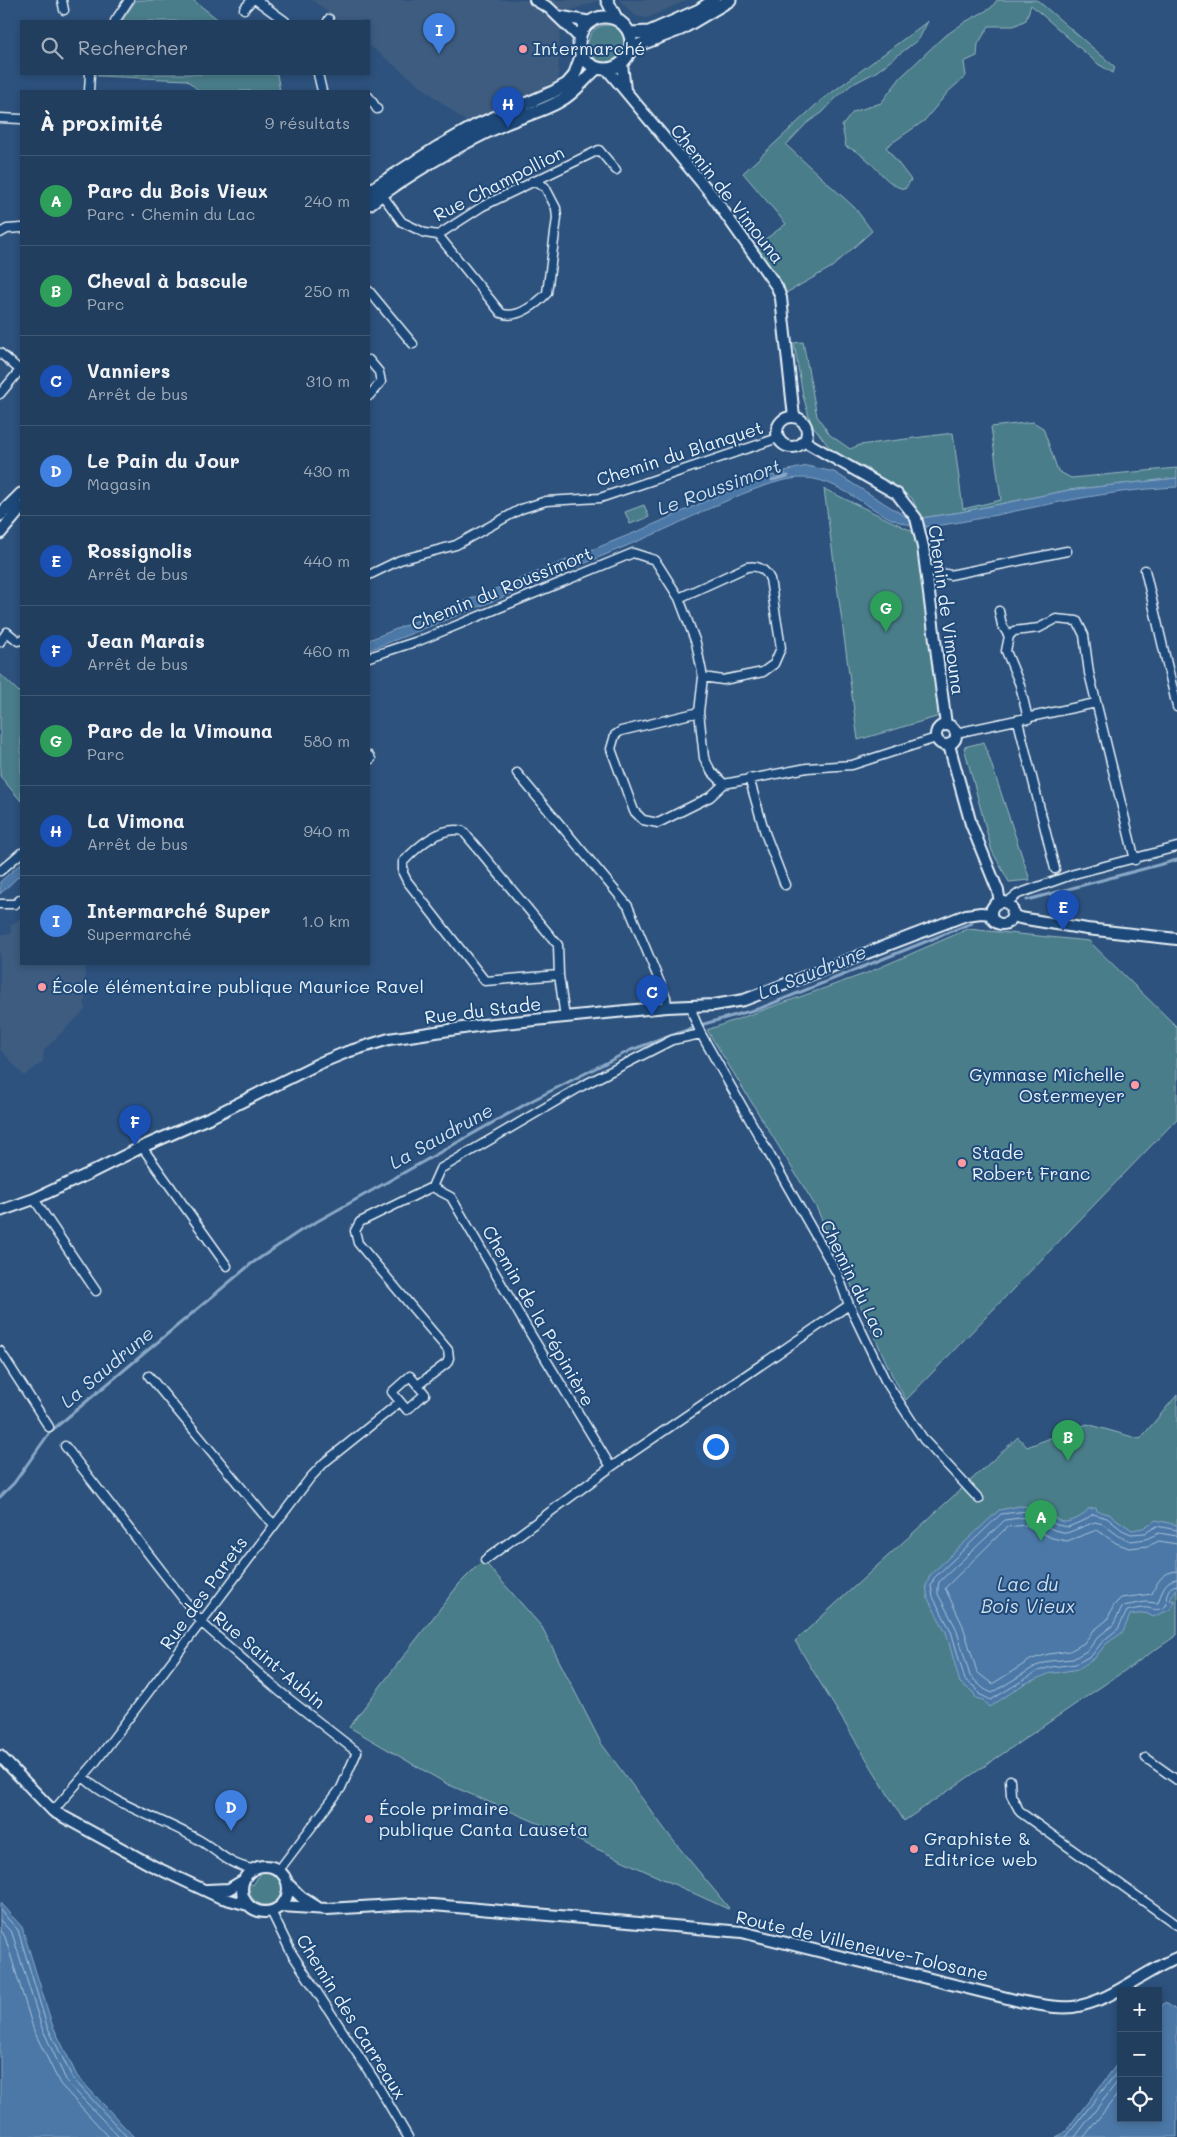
<!DOCTYPE html>
<html lang="fr">
<head>
<meta charset="utf-8">
<style>
	:root { --surface:#223e5e; --page:#2a4564; --text:#f1f3f6; --muted:#a2aebc; --line:#3f5773; --accent:#bca0f2 }
	body { margin:0; font-family:Mali,sans-serif; background:var(--page); color:var(--text) }
	.controls { position:absolute; right:15px; bottom:15px; display:grid; overflow:hidden; border-radius:0px; box-shadow:0 2px 8px #0003 }
	.controls button { width:45px; height:45px; display:grid; place-items:center; padding:0; border:0; border-bottom:1px solid var(--line); background:var(--surface); color:var(--text); font:25px sans-serif }
	.you { position:absolute; left:715px; top:1446px; width:18px; height:18px; margin:-12px; border:4px solid #fff; border-radius:50%; background:#1a73e8; box-shadow:0 0 0 8px #1a73e833 }
	.badge { display:grid; place-items:center; width:32px; height:32px; border-radius:50%; background:var(--accent); color:#fff; font-size:16px; font-weight:700 }
	.pin { position:absolute; translate:-50% -41px; filter:drop-shadow(0 1px 2px #0008) }
	.pin::after { content:''; position:absolute; top:26px; width:18px; height:15px; background:inherit; clip-path:polygon(0 0,100% 0,50% 100%) }
	.list { margin:0; padding:0; list-style:none }
	h2 { display:flex; justify-content:space-between; align-items:center; height:65px; margin:0; padding:0 20px; font-size:21px }
	h2 small { font-size:16px; font-weight:400; color:var(--muted) }
	.list li { display:grid; grid-template-columns:32px 1fr auto; gap:15px; align-items:center; box-sizing:border-box; height:90px; padding:0 20px; border-top:1px solid var(--line) }
	.list b { display:block; font-size:19px; white-space:nowrap }
	.list p { margin:0; font-size:16px; white-space:nowrap; color:var(--muted) }
	.list em { font-size:16px; font-style:normal; color:var(--muted) }
	.icon { flex:none; width:28px; height:28px; fill:none; stroke:currentColor; stroke-width:2; stroke-linecap:round; stroke-linejoin:round }
	.map { position:relative; flex:none; width:1177px; height:2137px; overflow:hidden }
	.search { position:absolute; background:var(--surface); box-shadow:0 2px 8px #0003; left:20px; top:20px; width:350px; height:55px; display:flex; align-items:center; gap:12px; box-sizing:border-box; padding:0 18px; border-radius:0px; color:var(--muted); font-size:19px }
	.panel { position:absolute; background:var(--surface); box-shadow:0 2px 8px #0003; left:20px; top:90px; width:350px; height:875px; border-radius:0px }
	.map>svg:first-child { display:block }
	.built { fill:#3e5b80 }
	.green { fill:#4a7d8a; stroke:#99b7c1 }
	.water { fill:#4b78a7; stroke:#8aa8c7 }
	.lines { fill:none; stroke-linecap:round; stroke-linejoin:round }
	.shore { stroke:#a9c1d8; stroke-width:1 }
	.stream { stroke:#8aa8c7; stroke-width:3 }
	.minor-casing { stroke:#e8f1f8; stroke-width:11 }
	.tertiary-casing { stroke:#e8f1f8; stroke-width:14 }
	.secondary-casing { stroke:#e8f1f8; stroke-width:15 }
	.minor { stroke:#1f4a7a; stroke-width:8 }
	.tertiary { stroke:#1f4a7a; stroke-width:10 }
	.secondary { stroke:#1f4a7a; stroke-width:11 }
	.poi-dot { fill:#ff9aa2; stroke:#1f4a7a; stroke-width:2 }
	.labels { text-anchor:middle; stroke-width:4; stroke-linejoin:round; paint-order:stroke }
	.poi-label { font-size:18px; fill:#e8f1f8; stroke:#1f4a7a; text-anchor:start }
	.street-label { font-size:18px; fill:#e8f1f8; stroke:#1f4a7a }
	.water-label { font-size:19px; font-style:italic; fill:#d0dfec; stroke:#1f4a7a }
</style>
</head>
<body>
<div class="map">
<svg width="1177" height="2137" viewBox="0 0 1177 2137">
	<rect width="100%" height="100%" fill="#2d527d"/>
	<filter id="ink" filterUnits="userSpaceOnUse"><feTurbulence type="fractalNoise" baseFrequency=".02" numOctaves="2"/><feDisplacementMap in="SourceGraphic" scale="10" xChannelSelector="R" yChannelSelector="G"/><feConvolveMatrix kernelMatrix="1 2 1 2 8 2 1 2 1" color-interpolation-filters="sRGB"/></filter>
	<g filter="url(#ink)">
		<!-- built -->
		<path class="built" d="M312,0H601L571,10L560,33L558,82L466,122L369,45V21H339Z
			M619,0H687L647,18L636,16Z
			M21,918V964H85V1010L44,1050L43,1062L24,1076L0,1049V930L1,934H11V925Z"/>
		<!-- green -->
		<path class="green" d="M136,0H193L220,21H122Z
			M997,0H1037L1115,67L1113,73L1098,64L1031,5L1026,20L1014,26H989L978,44L977,56L964,62L966,76L948,92L924,121L886,147L911,180L905,189C883,186 873,155 846,147L842,126L853,112L881,103L901,77L942,38L965,22L991,8Z
			M928,21L919,39L876,72L851,85L836,98L823,112L807,123L786,145L855,208L872,231L832,267L786,293L756,246L786,224L743,173L819,102Z
			M588 44a19 19 0 1 1 38 0a19 19 0 1 1-38 0Z
			M98,74H277L280,91H199L187,80L98,76Z
			M803,342L817,416L830,435L850,449L860,445L953,433L963,509L1001,500L991,427L1033,422L1043,428L1058,471L1071,478L1177,468V478L1069,490L961,512L921,518L912,498L868,469L832,451L811,423L803,396L794,343Z
			M824,489L912,531L919,547L940,716L858,740Z
			M644,505L649,517L630,524L625,512Z
			M0,674L19,692L21,691V801L0,776Z
			M984,742L1030,880L1009,882L992,851L964,747Z
			M968,929L1089,941L1177,1027V1119L906,1400L892,1375L816,1207L707,1030L867,973Z
			M1177,1395V1635L904,1821L795,1641L1018,1437L1027,1447L1087,1424L1140,1439Z
			M483,1560L542,1627L601,1743L672,1839L729,1908L728,1909L584,1843L447,1784L349,1727L459,1584Z
			M262,1871C272,1871 278,1875 282,1884C284,1913 246,1911 249,1883L253,1885Z"/>
		<!-- water -->
		<path class="water" d="M807,466L834,472L908,518L913,525C878,522 845,480 806,478C768,476 694,517 657,533C562,573 466,613 369,650V640L641,530L744,484L774,475L776,480L785,477V471Z
			M1177,478V487C1136,489 1095,495 1055,503C1012,511 970,522 926,527L921,518L961,512L1069,490Z
			M21,863V874L0,894V882Z
			M1019,1506L1032,1507L1063,1522C1072,1522 1083,1517 1088,1509L1096,1508L1097,1511L1109,1514L1132,1530L1143,1528L1156,1520L1177,1525V1588L1170,1600L1175,1601L1171,1609L1153,1617L1146,1613L1130,1615L1123,1632L1106,1644L1094,1659L1078,1669L1055,1673L1053,1672L1024,1684L990,1707L983,1700L976,1698L973,1692L960,1683L946,1632L928,1599L926,1586L930,1575L999,1510Z
			M0,1903L22,1927L52,2024L77,2076L134,2137H0Z
			M1165,2002L1177,2011V2137H1056L1064,2133L1121,2059V2118H1158V2011Z"/>
		<g class="lines">
			<!-- shore -->
			<path class="shore" d="M1177,1530L1157,1526L1145,1533L1131,1534L1122,1530L1107,1518L1093,1514L1085,1520L1068,1527L1057,1525L1028,1511L1001,1514L934,1578L931,1586L933,1597L951,1631L965,1680L976,1688L979,1694L991,1700L1038,1671L1051,1667L1076,1664L1092,1655L1103,1641L1118,1629L1127,1611C1130,1610 1145,1607 1148,1608C1156,1610 1159,1611 1167,1605C1165,1597 1167,1586 1177,1585
				M1177,1536L1159,1533L1146,1539L1131,1541L1119,1536L1103,1524L1095,1522L1067,1533L1054,1530L1027,1517L1005,1520L939,1582L938,1587V1594L956,1628L970,1676L984,1689L992,1693L1036,1666L1050,1661L1073,1659L1088,1650L1098,1637L1113,1625L1123,1606L1145,1602L1158,1603C1162,1593 1163,1580 1177,1579
				M1177,1544L1159,1541L1148,1546L1129,1548L1116,1543L1097,1530L1067,1541L1052,1538L1026,1525L1007,1527L945,1588L963,1626L977,1672L992,1684L1032,1659L1049,1654L1070,1651L1084,1643L1093,1631L1107,1620L1114,1605L1121,1598L1152,1594C1157,1582 1162,1572 1177,1571
				M0,1910L18,1930L47,2026L73,2079L127,2137
				M0,1920L12,1933L42,2028L67,2082L119,2137
				M0,1931L5,1937L34,2031L60,2084L109,2137
				M1066,2137L1121,2067
				M1075,2137L1121,2077
				M1084,2137L1121,2090"/>
			<!-- stream -->
			<path class="stream" d="M772,480L788,476
				M1027,900L1177,860
				M0,1497L14,1483L50,1432L251,1264L300,1231L533,1100L631,1050L704,1024L761,1008L972,923"/>
			<defs>
				<path id="minor" d="M62,0L64,10
					M256,0L285,21
					M244,9L252,0
					M115,21L129,0
					M328,21L329,19
					M318,74L322,91
					M89,91L90,74
					M369,97L377,109
					M0,118L21,119
					M380,192L402,222L425,233L438,235L483,206L599,150L616,170
					M0,233L7,229L21,228
					M438,235L501,313C516,320 537,304 547,293L557,218L556,208L545,187L532,181
					M369,291L413,344
					M0,353L21,371
					M369,360L379,372L381,382L369,396
					M0,394L20,370
					M926,569L950,575L1067,551
					M1145,570L1177,707
					M369,575L400,560L456,545L521,509L546,501L600,498L778,438
					M679,598L747,567C758,565 765,569 770,579L781,648L774,664L763,672L723,680L703,677
					M999,611L1002,625L1009,636
					M0,642L7,632L18,641L21,640
					M369,657L421,640L633,553L655,560L679,598L696,643L703,677L699,712L704,758L711,771L724,784L807,768L852,765L936,738
					M699,712L621,731L615,735L611,749L634,811L643,820L658,823L710,797L724,784
					M1028,719L1020,685L1006,651L1009,636L1014,631L1039,628L1056,619L1077,621L1084,635L1089,673L1135,860
					M1018,721L1055,869
					M956,733L1096,703
					M369,756L371,759
					M517,773L628,906L666,997L667,1007
					M749,778L765,833L785,885
					M0,871L21,853
					M1006,903L1018,894L1074,874L1177,847
					M0,904H15L21,899
					M559,975L485,981L407,881L403,873V862C417,847 441,825 463,831L558,945L559,975L565,1018
					M692,1007L693,1015L701,1034L838,1275L849,1305L885,1380L924,1440L979,1499
					M142,1147L227,1266
					M432,1187L451,1197L530,1333L611,1467
					M432,1187L440,1169L582,1086L672,1040L701,1034
					M34,1199L96,1291
					M0,1351L49,1427
					M149,1376L263,1514L274,1524
					M410,1376L425,1394L407,1410L392,1392Z
					M418,1385L447,1363L449,1358L448,1350L358,1243L355,1231L360,1222L432,1187
					M65,1446L202,1623L279,1691L357,1752L341,1788L279,1870
					M485,1560L611,1467L849,1305
					M1146,1758L1177,1780
					M83,1777C115,1806 162,1818 199,1840C220,1852 225,1863 252,1869
					M1010,1780L1011,1795L1020,1812L1177,1925
					M53,1811L94,1764L310,1478L325,1462L400,1402
					M271,1911L291,1952L375,2081L408,2137"/>
				<path id="tertiary" d="M535,0L549,8L580,38
					M557,16L591,22
					M622,64L625,90
					M607,69L712,195L777,287L781,298L794,417
					M777 432a15 15 0 1 1 30 0a15 15 0 1 1-30 0Z
					M804,441L897,494L916,518L923,547L946,725
					M936 735a10 10 0 1 1 20 0a10 10 0 1 1-20 0Z
					M949,745L971,824L998,891L1000,902
					M991 913a11 11 0 1 1 22 0a11 11 0 1 1-22 0Z
					M1012,915L1020,918L1087,929L1177,939
					M0,1211L34,1199L88,1174L142,1147L213,1116L320,1063L347,1052L389,1039L483,1025L667,1007L714,1005L744,1000L966,915L981,913L991,914
					M0,1756L53,1811L153,1866L219,1897L248,1905
					M242 1889a23 23 0 1 1 46 0a23 23 0 1 1-46 0Z
					M288,1884L301,1897L317,1907
					M207,1890L229,1889L244,1880
					M282,1906L327,1909L411,1904L433,1905L742,1932L1019,2001C1037,2004 1055,2009 1073,2007C1111,2002 1142,1972 1177,1958"/>
				<path id="secondary" d="M607,0L617,20
					M579 43a26 26 0 1 1 52 0a26 26 0 1 1-52 0Z
					M630,33L649,32L699,10L714,0
					M631,48L681,29L730,0
					M369,191L438,147L475,126L553,92L567,84L574,76L582,54
					M369,204C410,173 456,146 504,124C522,116 543,111 560,101C575,93 584,79 597,68
					M0,515L21,494
					M0,533L21,508"/>
			</defs>
			<!-- minor casing -->
			<use href="#minor" class="minor-casing"/>
			<!-- tertiary casing -->
			<use href="#tertiary" class="tertiary-casing"/>
			<!-- secondary casing -->
			<use href="#secondary" class="secondary-casing"/>
			<!-- minor -->
			<use href="#minor" class="minor"/>
			<!-- tertiary -->
			<use href="#tertiary" class="tertiary"/>
			<!-- secondary -->
			<use href="#secondary" class="secondary"/>
		</g>
	</g>
	<!-- markers -->
	<g class="poi-dot">
		<circle cx="523" cy="49" r="5"/>
		<circle cx="42" cy="987" r="5"/>
		<circle cx="1135" cy="1085" r="5"/>
		<circle cx="962" cy="1163" r="5"/>
		<circle cx="369" cy="1819" r="5"/>
		<circle cx="914" cy="1849" r="5"/>
	</g>
	<g class="labels">
		<!-- poi labels -->
		<g class="poi-label">
			<text x="533" y="55">Intermarché</text>
			<text x="52" y="993">École élémentaire publique Maurice Ravel</text>
			<text x="1125" y="1081" text-anchor="end">Gymnase Michelle<tspan x="1125" dy="21">Ostermeyer</tspan></text>
			<text x="972" y="1159">Stade<tspan x="972" dy="21">Robert Franc</tspan></text>
			<text x="379" y="1815">École primaire<tspan x="379" dy="21">publique Canta Lauseta</tspan></text>
			<text x="924" y="1845">Graphiste &amp;<tspan x="924" dy="21">Editrice web</tspan></text>
		</g>
		<!-- street labels -->
		<g class="street-label">
			<text transform="translate(499 184) rotate(-27)" y="6">Rue Champollion</text>
			<text transform="translate(727 194) rotate(52)" y="6">Chemin de Vimouna</text>
			<text transform="translate(680 454) rotate(-18)" y="6">Chemin du Blanquet</text>
			<text transform="translate(502 589) rotate(-22)" y="6">Chemin du Roussimort</text>
			<text transform="translate(946 610) rotate(82)" y="6">Chemin de Vimouna</text>
			<text transform="translate(483 1011) rotate(-7)" y="6">Rue du Stade</text>
			<text transform="translate(853 1279) rotate(64)" y="6">Chemin du Lac</text>
			<text transform="translate(538 1316) rotate(60)" y="6">Chemin de la Pépinière</text>
			<text transform="translate(204 1593) rotate(-54)" y="6">Rue des Parets</text>
			<text transform="translate(269 1660) rotate(40)" y="6">Rue Saint-Aubin</text>
			<text transform="translate(862 1946) rotate(13)" y="6">Route de Villeneuve-Tolosane</text>
			<text transform="translate(351 2017) rotate(58)" y="6">Chemin des Carreaux</text>
		</g>
		<!-- water labels -->
		<g class="water-label">
			<text transform="translate(719 487) rotate(-20)" y="7">Le Roussimort</text>
			<text transform="translate(812 972) rotate(-22)" y="7">La Saudrune</text>
			<text transform="translate(441 1136) rotate(-29)" y="7">La Saudrune</text>
			<text transform="translate(107 1367) rotate(-40)" y="7">La Saudrune</text>
			<text x="1028" y="1591">Lac du<tspan x="1028" dy="22">Bois Vieux</tspan></text>
		</g>
	</g>
</svg>
<div class="controls">
<button>+</button>
<button>−</button>
<button><svg class="icon" aria-label="locate" viewBox="0 0 24 24"><circle cx="12" cy="12" r="6"/><path d="M12 2v4M12 18v4M2 12h4M18 12h4"/></svg></button>
</div>
<div class="you"></div>
<div class="pin badge" style="left:1041px;top:1541px;background:#2e9e5b">A</div>
<div class="pin badge" style="left:1068px;top:1461px;background:#2e9e5b">B</div>
<div class="pin badge" style="left:652px;top:1016px;background:#1a4fb4">C</div>
<div class="pin badge" style="left:231px;top:1831px;background:#3f7fe0">D</div>
<div class="pin badge" style="left:1063px;top:931px;background:#1a4fb4">E</div>
<div class="pin badge" style="left:135px;top:1146px;background:#1a4fb4">F</div>
<div class="pin badge" style="left:886px;top:632px;background:#2e9e5b">G</div>
<div class="pin badge" style="left:508px;top:128px;background:#1a4fb4">H</div>
<div class="pin badge" style="left:439px;top:54px;background:#3f7fe0">I</div>
<div class="search"><svg class="icon" aria-label="search" viewBox="0 0 24 24"><circle cx="10" cy="10" r="6"/><path d="M15 15l6 6"/></svg>Rechercher</div>
<section class="panel">
<h2>À proximité<small>9 résultats</small></h2>
<ul class="list">
<li><span class="badge" style="background:#2e9e5b">A</span><div><b>Parc du Bois Vieux</b><p>Parc · Chemin du Lac</p></div><em>240 m</em></li>
<li><span class="badge" style="background:#2e9e5b">B</span><div><b>Cheval à bascule</b><p>Parc</p></div><em>250 m</em></li>
<li><span class="badge" style="background:#1a4fb4">C</span><div><b>Vanniers</b><p>Arrêt de bus</p></div><em>310 m</em></li>
<li><span class="badge" style="background:#3f7fe0">D</span><div><b>Le Pain du Jour</b><p>Magasin</p></div><em>430 m</em></li>
<li><span class="badge" style="background:#1a4fb4">E</span><div><b>Rossignolis</b><p>Arrêt de bus</p></div><em>440 m</em></li>
<li><span class="badge" style="background:#1a4fb4">F</span><div><b>Jean Marais</b><p>Arrêt de bus</p></div><em>460 m</em></li>
<li><span class="badge" style="background:#2e9e5b">G</span><div><b>Parc de la Vimouna</b><p>Parc</p></div><em>580 m</em></li>
<li><span class="badge" style="background:#1a4fb4">H</span><div><b>La Vimona</b><p>Arrêt de bus</p></div><em>940 m</em></li>
<li><span class="badge" style="background:#3f7fe0">I</span><div><b>Intermarché Super</b><p>Supermarché</p></div><em>1.0 km</em></li>
</ul>
</section>
</div>
</body>
</html>
